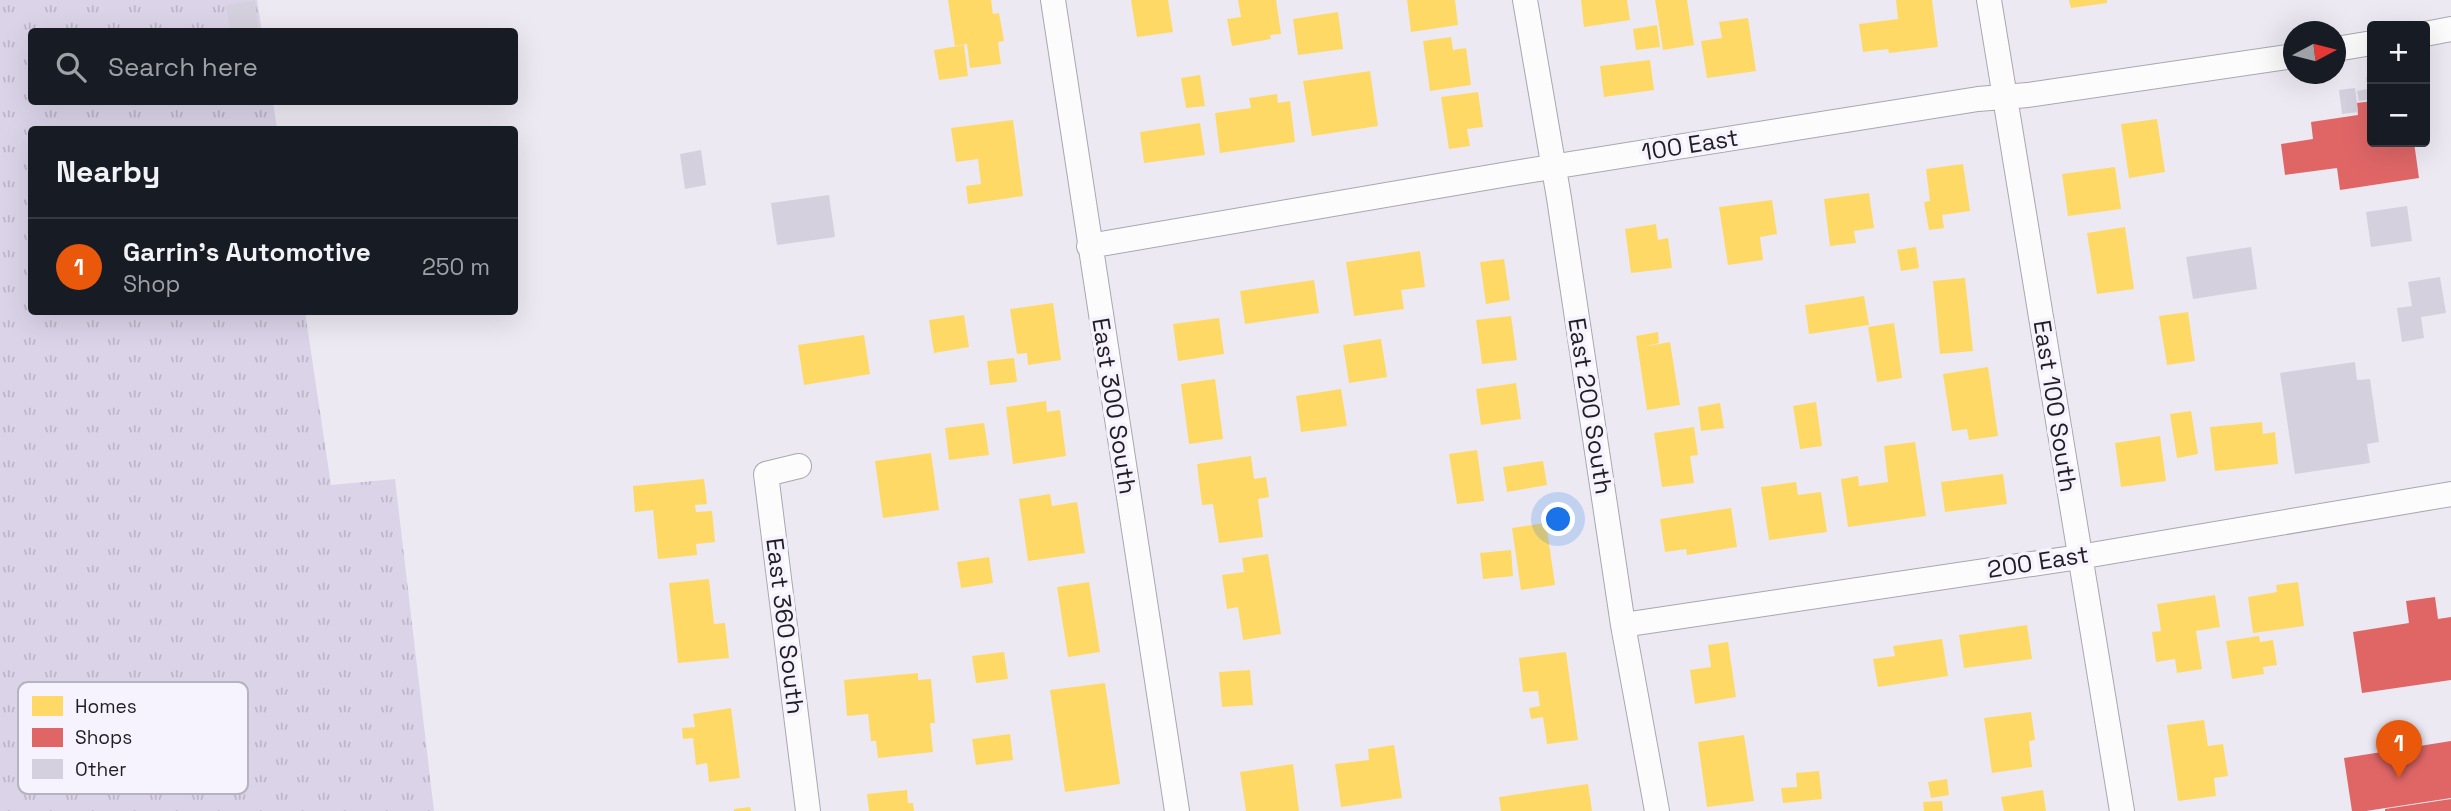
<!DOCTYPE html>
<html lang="en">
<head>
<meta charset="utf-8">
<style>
	:root { --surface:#171b24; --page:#20242c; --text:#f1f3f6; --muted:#9ea1a6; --line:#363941; --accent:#ea580c }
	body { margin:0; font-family:"Space Grotesk",sans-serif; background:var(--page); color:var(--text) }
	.controls { position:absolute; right:21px; top:21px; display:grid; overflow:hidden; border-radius:7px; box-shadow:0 7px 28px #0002 }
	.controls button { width:63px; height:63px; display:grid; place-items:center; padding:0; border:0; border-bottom:2px solid var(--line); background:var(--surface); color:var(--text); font:35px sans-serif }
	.compass { position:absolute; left:2283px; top:21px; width:63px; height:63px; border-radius:50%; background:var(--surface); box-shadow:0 7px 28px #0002; rotate:83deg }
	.you { position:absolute; left:1559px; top:520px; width:24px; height:24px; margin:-18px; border:5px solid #fff; border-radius:50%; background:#1a73e8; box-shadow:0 0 0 10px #1a73e833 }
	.badge { display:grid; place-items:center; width:46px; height:46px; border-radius:50%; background:var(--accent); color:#fff; font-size:23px; font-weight:700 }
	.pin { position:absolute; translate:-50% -58px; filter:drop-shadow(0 2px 4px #0008) }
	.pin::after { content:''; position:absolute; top:37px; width:24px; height:21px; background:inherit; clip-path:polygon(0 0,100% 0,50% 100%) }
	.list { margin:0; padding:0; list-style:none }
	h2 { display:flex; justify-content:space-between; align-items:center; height:91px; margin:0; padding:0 28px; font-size:30px }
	h2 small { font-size:23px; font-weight:400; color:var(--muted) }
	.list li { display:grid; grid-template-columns:46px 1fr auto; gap:21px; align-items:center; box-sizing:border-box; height:98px; padding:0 28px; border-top:2px solid var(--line) }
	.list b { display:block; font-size:26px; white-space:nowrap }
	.list p { margin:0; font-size:23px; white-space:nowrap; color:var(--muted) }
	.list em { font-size:23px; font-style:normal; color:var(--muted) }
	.icon { flex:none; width:38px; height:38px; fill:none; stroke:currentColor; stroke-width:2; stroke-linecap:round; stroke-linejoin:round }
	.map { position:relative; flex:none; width:2451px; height:811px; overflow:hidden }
	.search { position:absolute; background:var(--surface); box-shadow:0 7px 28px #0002; left:28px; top:28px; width:490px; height:77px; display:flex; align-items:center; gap:18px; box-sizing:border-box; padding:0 24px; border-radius:7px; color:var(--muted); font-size:26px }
	.panel { position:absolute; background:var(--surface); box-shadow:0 7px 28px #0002; left:28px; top:126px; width:490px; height:189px; border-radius:7px }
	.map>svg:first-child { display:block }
	.grass { fill:url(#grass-tufts) }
	.homes { fill:#ffd966 }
	.shops { fill:#e06666 }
	.building { fill:#d4d0dd }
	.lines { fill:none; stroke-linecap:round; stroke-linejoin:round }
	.minor-casing { stroke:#a9a7af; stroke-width:26 }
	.minor { stroke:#fcfcfd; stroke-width:24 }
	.labels { text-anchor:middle; stroke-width:7; stroke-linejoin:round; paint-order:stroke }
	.street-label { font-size:24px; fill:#201e24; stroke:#f7f3fe }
	.key { fill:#f7f3fe; stroke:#b6b3bd; stroke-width:2 }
	.key-label { font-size:19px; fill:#201e24 }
</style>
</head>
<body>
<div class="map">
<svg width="2451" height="811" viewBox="0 0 2451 811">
	<defs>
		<pattern id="grass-tufts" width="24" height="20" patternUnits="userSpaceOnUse" patternTransform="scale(1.75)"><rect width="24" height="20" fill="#dbd4e9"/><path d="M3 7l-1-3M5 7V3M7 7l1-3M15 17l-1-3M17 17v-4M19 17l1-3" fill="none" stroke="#bcb6c8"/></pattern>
	</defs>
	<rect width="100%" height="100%" fill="#ece9f3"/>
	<!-- grass -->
	<path class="grass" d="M0,0H257L262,31L32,32V102H273L277,129L32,130V312H305L331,485L395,479L434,811H0Z"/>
	<!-- homes -->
	<path class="homes" d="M948,0H991L993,14L999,13L1004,41L998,42L1001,64L970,68L967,44L955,46Z
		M1131,0H1168L1173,32L1137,37Z
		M1238,0H1276L1281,34L1270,35L1271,39L1232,46L1227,19L1241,17Z
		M1407,0H1455L1458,25L1411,32Z
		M1581,0H1627L1630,20L1584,27Z
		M1655,0H1687L1694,45L1663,50Z
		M1896,0H1932L1938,47L1889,53L1888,49L1863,52L1859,24L1898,19Z
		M2069,0H2107V3L2071,8Z
		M1338,12L1343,49L1298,55L1293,19Z
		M1748,18L1756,71L1707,78L1701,41L1722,38L1719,22Z
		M1657,25L1660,47L1636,50L1633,29Z
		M1451,37L1453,50L1466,48L1471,85L1430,91L1423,41Z
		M964,45L968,76L939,80L934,50Z
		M1650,60L1654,90L1604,97L1600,66Z
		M1370,71L1378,126L1312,136L1303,81Z
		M1200,75L1205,106L1186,108L1181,78Z
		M1478,92L1483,127L1467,129L1470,146L1449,149L1441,97Z
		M1277,94L1278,103L1290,101L1295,142L1220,153L1215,113L1251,108L1249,98Z
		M2157,119L2165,172L2129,178L2121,124Z
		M1013,120L1023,196L968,204L966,186L981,184L978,159L956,162L951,128Z
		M1200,123L1205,155L1144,163L1140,132Z
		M1963,164L1970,211L1942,215L1944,228L1929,230L1924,202L1930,201L1926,169Z
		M2115,167L2121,209L2068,216L2062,174Z
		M1869,193L1874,228L1854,231L1856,243L1830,246L1824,199Z
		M1772,200L1777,234L1760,237L1763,260L1728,265L1719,207Z
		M1656,224L1658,240L1668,238L1672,268L1631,273L1625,229Z
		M2125,227L2134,289L2097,294L2087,233Z
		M1916,247L1919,268L1901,271L1897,250Z
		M1420,251L1425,287L1401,290L1404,309L1354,316L1346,262Z
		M1504,259L1510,300L1486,304L1480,262Z
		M1965,278L1973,351L1940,354L1933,281Z
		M1314,280L1319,313L1245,324L1240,291Z
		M1864,296L1869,325L1809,334L1805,305Z
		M1053,303L1061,360L1028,365L1027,353L1017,354L1010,309Z
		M2188,312L2195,361L2167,365L2159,316Z
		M964,315L969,347L934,353L929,320Z
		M1511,316L1517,360L1482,364L1476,320Z
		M1219,318L1224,354L1178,361L1173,324Z
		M1894,323L1902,378L1877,382L1868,327Z
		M1658,332L1659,343L1643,347L1670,342L1680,405L1647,410L1636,336Z
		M864,335L870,374L804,385L798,345Z
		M1381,339L1387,377L1349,383L1343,345Z
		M1014,358L1017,382L990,385L987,361Z
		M1988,367L1998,436L1969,440L1967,429L1952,431L1943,374Z
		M1215,379L1223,439L1189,444L1181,384Z
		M1516,383L1521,419L1481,425L1476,389Z
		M1341,389L1347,426L1301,432L1296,396Z
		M1046,401L1047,412L1060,410L1066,456L1013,464L1006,407Z
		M1816,402L1822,446L1800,449L1793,406Z
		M1720,403L1724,428L1701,431L1698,407Z
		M2191,411L2198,454L2177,458L2170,414Z
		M2262,422L2263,434L2275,432L2278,464L2215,471L2210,427Z
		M984,423L989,455L949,460L945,428Z
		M1694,427L1698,455L1690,456L1694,483L1662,487L1654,433Z
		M2160,436L2166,481L2121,487L2115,443Z
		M1915,442L1926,516L1848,527L1841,479L1858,476L1859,486L1888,482L1884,446Z
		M1477,450L1484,501L1457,504L1449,454Z
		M931,453L939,510L883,518L875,461Z
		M1251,456L1254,479L1266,477L1269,497L1258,499L1263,537L1219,543L1213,504L1202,505L1197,464Z
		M1543,461L1547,485L1507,492L1503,467Z
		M2003,474L2007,504L1945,512L1941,482Z
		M704,479L707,504L695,505L696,512L712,511L715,542L696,544L697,555L658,559L653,510L635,512L633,486Z
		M1796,482L1798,495L1821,492L1827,532L1769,540L1761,487Z
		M1050,494L1052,506L1077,502L1085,553L1028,561L1019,499Z
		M1731,508L1737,547L1687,555L1686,549L1665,552L1660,519Z
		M1546,523L1555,585L1521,590L1512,528Z
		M1511,550L1513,576L1483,579L1480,553Z
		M1268,554L1281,634L1243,640L1238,607L1227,609L1222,575L1244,572L1242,558Z
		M989,557L993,583L961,588L957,562Z
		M709,579L714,624L725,623L729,658L678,663L669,583Z
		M1089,582L1100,652L1068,657L1057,587Z
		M2298,582L2304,626L2253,633L2248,597L2277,592L2276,585Z
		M2215,595L2220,627L2196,631L2202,669L2177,673L2175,659L2156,662L2152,632L2161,631L2157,604Z
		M2027,625L2032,659L1964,668L1959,635Z
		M2259,636L2260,642L2273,640L2277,665L2263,667L2264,674L2232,679L2226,641Z
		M1942,639L1948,676L1878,687L1873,659L1895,656L1893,646Z
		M1728,642L1736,697L1695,704L1690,670L1711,667L1708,645Z
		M1004,652L1008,679L976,683L972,656Z
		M1566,652L1578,740L1547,744L1543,717L1531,719L1529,708L1540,706L1538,691L1523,692L1519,658Z
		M1250,670L1253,705L1222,707L1219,672Z
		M918,673V680L931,679L935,723H930L933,752L878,758L876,741H871L868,714L847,716L844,680Z
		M1105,683L1120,784L1065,792L1050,690Z
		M731,708L740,778L709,782L707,763L696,765L693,738L683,739L682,728L695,727L693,714Z
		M2031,712L2035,740L2029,741L2032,767L1992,773L1984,718Z
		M2204,720L2208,746L2223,744L2228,776L2214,778L2216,796L2178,801L2167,725Z
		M1010,734L1013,760L976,765L972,739Z
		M1744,735L1754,801L1707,807L1698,742Z
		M1394,745L1402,798L1341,807L1335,764L1369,760L1368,749Z
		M1293,764L1299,811H1246L1240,772Z
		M1819,771L1822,799L1783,803L1781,788L1797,787L1796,773Z
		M1947,779L1949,795L1931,798L1928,782Z
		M1588,784L1592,811H1501L1499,797Z
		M907,790L908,803H913L914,811H869L867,794Z
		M2043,790L2046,811H2004L2001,797Z
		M1942,801L1943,811H1924L1923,802Z
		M750,807L751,811H734V809Z"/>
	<!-- shops -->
	<path class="shops" d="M2372,101V142H2414L2419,178L2340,190L2337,168L2285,175L2281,144L2313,139L2311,122L2358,115L2357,103Z
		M2435,597L2438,619L2451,617V680L2362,693L2353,632L2409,623L2406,601Z
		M2451,741V798L2366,811H2352L2344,758Z
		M2451,799V811H2385V809Z"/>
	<!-- building -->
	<path class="building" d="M255,1L259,32H226L225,29L230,28L226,5Z
		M2372,76V99L2359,101L2357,91L2368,89L2366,77Z
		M2355,88L2358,112L2342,114L2339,90Z
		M701,150L706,185L685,189L680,154Z
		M829,195L835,237L777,245L771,203Z
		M2407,206L2412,241L2371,247L2366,212Z
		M2251,247L2257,289L2193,299L2186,257Z
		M2440,277L2446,313L2421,317L2424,338L2402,342L2397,308L2412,306L2408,282Z
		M2355,362L2357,380L2370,379L2379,442L2367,444L2370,463L2295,474L2280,373Z"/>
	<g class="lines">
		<defs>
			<path id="minor" d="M1053,0L1177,811
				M1525,0L1559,198L1623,625L1657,811
				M1989,0L2122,811
				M2425,34L2451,29
				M2336,49L2372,43
				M1089,246L1514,173L1978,99L2028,95L2294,56
				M799,466L766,474L808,811
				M1623,625L2079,557L2451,494"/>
		</defs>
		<!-- minor casing -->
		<use href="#minor" class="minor-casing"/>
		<!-- minor -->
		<use href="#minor" class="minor"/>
	</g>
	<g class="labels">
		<!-- street labels -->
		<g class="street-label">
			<text transform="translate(1690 145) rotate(-9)" y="8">100 East</text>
			<text transform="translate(1114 406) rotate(81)" y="8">East 300 South</text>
			<text transform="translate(1590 406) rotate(81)" y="8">East 200 South</text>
			<text transform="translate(2055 406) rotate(81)" y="8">East 100 South</text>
			<text transform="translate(2038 562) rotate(-9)" y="8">200 East</text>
			<text transform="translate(785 626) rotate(83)" y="8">East 360 South</text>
		</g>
	</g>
	<!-- legend -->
	<rect x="18" y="682" width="230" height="112" rx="10" class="key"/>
	<rect x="32" y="696" width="31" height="20" fill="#ffd966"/>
	<rect x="32" y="728" width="31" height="19" fill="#e06666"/>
	<rect x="32" y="759" width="31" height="20" fill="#d4d0dd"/>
	<g class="key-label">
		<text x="75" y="713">Homes</text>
		<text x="75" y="744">Shops</text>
		<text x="75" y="776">Other</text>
	</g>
</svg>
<div class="controls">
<button>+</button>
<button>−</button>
</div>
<svg class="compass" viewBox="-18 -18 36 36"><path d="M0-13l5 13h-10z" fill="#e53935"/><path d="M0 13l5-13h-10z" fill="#9ea1a6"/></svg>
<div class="you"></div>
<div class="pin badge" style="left:2399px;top:778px">1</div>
<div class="search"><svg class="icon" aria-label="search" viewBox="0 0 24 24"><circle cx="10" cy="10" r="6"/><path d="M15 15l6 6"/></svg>Search here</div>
<section class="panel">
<h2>Nearby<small></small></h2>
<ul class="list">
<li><span class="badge">1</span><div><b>Garrin's Automotive</b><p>Shop</p></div><em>250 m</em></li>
</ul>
</section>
</div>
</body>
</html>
